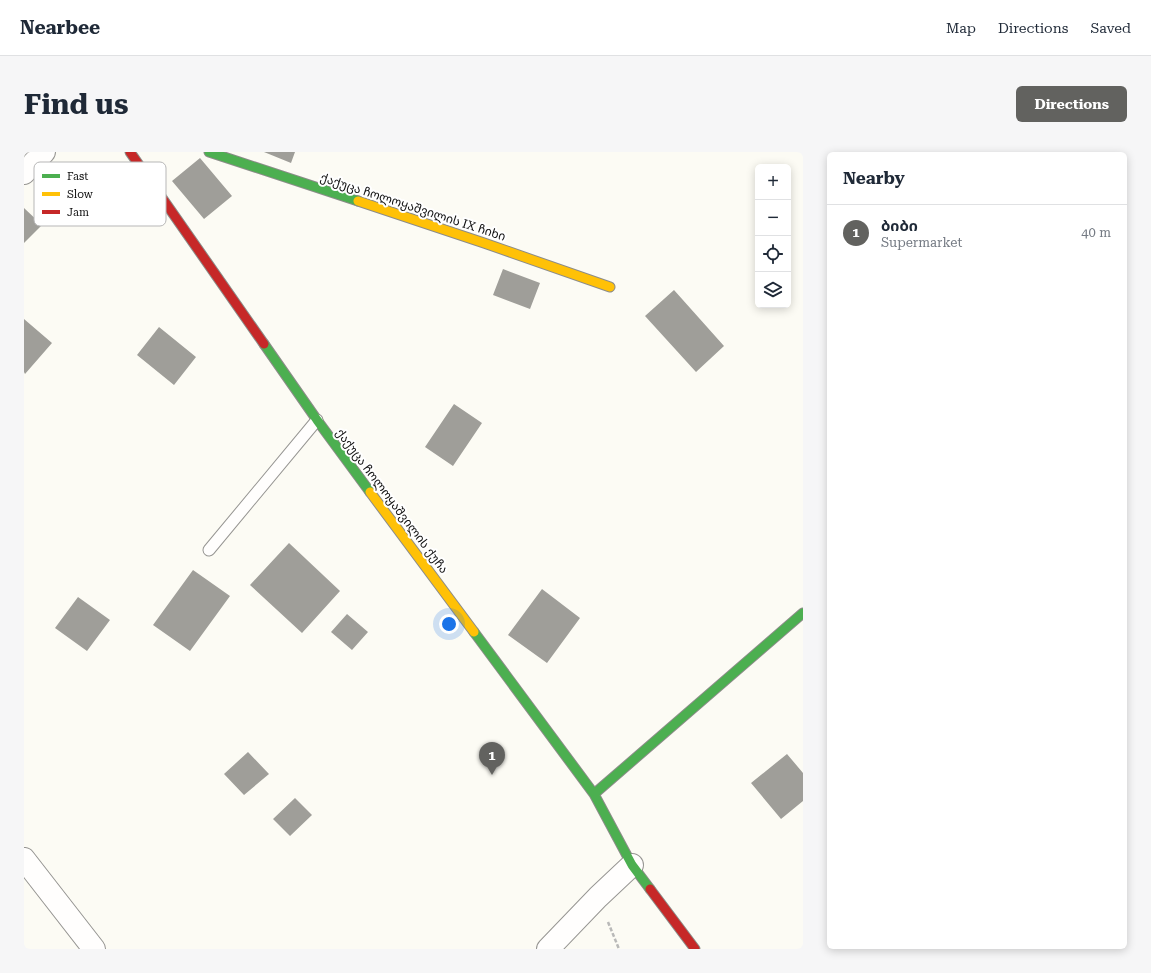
<!DOCTYPE html>
<html lang="en">
<head>
<meta charset="utf-8">
<style>
	:root { --surface:#fff; --page:#f6f6f7; --text:#1f2937; --muted:#747a83; --line:#e0e1e3; --accent:#62625f }
	body { margin:0; font-family:"Roboto Serif","Noto Sans Georgian",serif; background:var(--page); color:var(--text) }
	.controls { position:absolute; right:12px; top:12px; display:grid; overflow:hidden; border-radius:6px; box-shadow:0 2px 10px #0003 }
	.controls button { width:36px; height:36px; display:grid; place-items:center; padding:0; border:0; border-bottom:1px solid var(--line); background:var(--surface); color:var(--text); font:20px sans-serif }
	.you { position:absolute; left:425px; top:472px; width:14px; height:14px; margin:-10px; border:3px solid #fff; border-radius:50%; background:#1a73e8; box-shadow:0 0 0 6px #1a73e833 }
	.badge { display:grid; place-items:center; width:26px; height:26px; border-radius:50%; background:var(--accent); color:#fff; font-size:13px; font-weight:700 }
	.pin { position:absolute; translate:-50% -33px; filter:drop-shadow(0 1px 2px #0008) }
	.pin::after { content:''; position:absolute; top:21px; width:14px; height:12px; background:inherit; clip-path:polygon(0 0,100% 0,50% 100%) }
	.list { margin:0; padding:0; list-style:none }
	h2 { display:flex; justify-content:space-between; align-items:center; height:52px; margin:0; padding:0 16px; font-size:17px }
	h2 small { font-size:13px; font-weight:400; color:var(--muted) }
	.list li { display:grid; grid-template-columns:26px 1fr auto; gap:12px; align-items:center; box-sizing:border-box; height:56px; padding:0 16px; border-top:1px solid var(--line) }
	.list b { display:block; font-size:15px; white-space:nowrap }
	.list p { margin:0; font-size:13px; white-space:nowrap; color:var(--muted) }
	.list em { font-size:13px; font-style:normal; color:var(--muted) }
	.icon { flex:none; width:22px; height:22px; fill:none; stroke:currentColor; stroke-width:2; stroke-linecap:round; stroke-linejoin:round }
	.map { position:relative; flex:none; width:779px; height:797px; overflow:hidden; border-radius:6px }
	header { display:flex; align-items:center; gap:24px; box-sizing:border-box; height:56px; padding:0 20px; background:var(--surface); border-bottom:1px solid var(--line) }
	header strong { font-size:19px }
	nav { display:flex; gap:22px; margin-inline-start:auto; font-size:14px }
	.intro { display:flex; align-items:center; justify-content:space-between; box-sizing:border-box; height:96px; padding:0 24px }
	h1 { margin:0; font-size:28px }
	.button { padding:10px 18px; border-radius:6px; background:var(--accent); color:#fff; font-size:14px; font-weight:700 }
	main { display:flex; gap:24px; padding:0 24px }
	aside { flex:1; background:var(--surface); border-radius:6px; box-shadow:0 2px 10px #0003 }
	.map>svg:first-child { display:block }
	.building { fill:#9f9e99 }
	.lines { fill:none; stroke-linecap:round; stroke-linejoin:round }
	.lane-casing { stroke:#969592; stroke-width:13 }
	.street-casing { stroke:#969592; stroke-width:24 }
	.fast-casing { stroke:#8c8c89; stroke-width:11 }
	.slow-casing { stroke:#8c8c89; stroke-width:11 }
	.jam-casing { stroke:#8c8c89; stroke-width:11 }
	.path { stroke:#b9b9b8; stroke-width:2.5; stroke-dasharray:4 2; stroke-linecap:butt }
	.lane { stroke:#fffefd; stroke-width:11 }
	.street { stroke:#fffefd; stroke-width:22 }
	.fast { stroke:#4caf50; stroke-width:9 }
	.slow { stroke:#ffc107; stroke-width:9 }
	.jam { stroke:#c62828; stroke-width:9 }
	.labels { text-anchor:middle; stroke-width:4; stroke-linejoin:round; paint-order:stroke }
	.street-label { font-size:12px; fill:#0f0f0f; stroke:#fff }
	.key { fill:#fff; stroke:#b7b7b7; stroke-width:1 }
	.key-label { font-size:11px; fill:#0f0f0f }
</style>
</head>
<body>
<header>
<strong>Nearbee</strong>
<nav><a>Map</a><a>Directions</a><a>Saved</a></nav>
</header>
<div class="intro"><h1>Find us</h1><a class="button">Directions</a></div>
<main>
<div class="map">
<svg width="779" height="797" viewBox="0 0 779 797">
	<rect width="100%" height="100%" fill="#fcfbf4"/>
	<!-- building -->
	<path class="building" d="M240,0H271L267,11Z
		M176,6L208,44L180,67L148,29Z
		M0,56L18,73L0,91Z
		M479,117L516,131L506,157L469,143Z
		M650,138L700,194L672,220L621,164Z
		M0,167L28,191L1,222L0,220Z
		M135,175L172,205L150,233L113,203Z
		M430,252L458,271L429,314L401,295Z
		M265,391L316,439L278,481L226,433Z
		M169,418L206,444L166,499L129,473Z
		M518,437L556,466L523,511L484,483Z
		M54,445L86,468L63,499L31,476Z
		M323,462L344,480L328,498L307,480Z
		M224,600L245,622L220,643L200,622Z
		M763,602L779,621V649L757,667L727,631Z
		M271,646L288,663L266,684L249,667Z"/>
	<g class="lines">
		<defs>
			<path id="lane" d="M185,398L293,268"/>
			<path id="street" d="M0,21L20,0
				M0,707L70,797
				M524,797L574,745L608,713"/>
			<path id="fast" d="M185,0L334,49
				M240,192L293,268L346,340
				M450,480L570,642L608,713L626,737
				M570,642L779,461"/>
			<path id="slow" d="M334,49L460,91L586,135
				M346,340L450,480"/>
			<path id="jam" d="M106,0L240,192
				M626,737L671,797"/>
		</defs>
		<!-- lane casing -->
		<use href="#lane" class="lane-casing"/>
		<!-- street casing -->
		<use href="#street" class="street-casing"/>
		<!-- fast casing -->
		<use href="#fast" class="fast-casing"/>
		<!-- slow casing -->
		<use href="#slow" class="slow-casing"/>
		<!-- jam casing -->
		<use href="#jam" class="jam-casing"/>
		<!-- path -->
		<path class="path" d="M584,770L595,797"/>
		<!-- lane -->
		<use href="#lane" class="lane"/>
		<!-- street -->
		<use href="#street" class="street"/>
		<!-- fast -->
		<use href="#fast" class="fast"/>
		<!-- slow -->
		<use href="#slow" class="slow"/>
		<!-- jam -->
		<use href="#jam" class="jam"/>
	</g>
	<g class="labels">
		<!-- street labels -->
		<g class="street-label">
			<text transform="translate(389 55) rotate(18)" y="4">ქაქუცა ჩოლოყაშვილის IX ჩიხი</text>
			<text transform="translate(368 349) rotate(53)" y="4">ქაქუცა ჩოლოყაშვილის ქუჩა</text>
		</g>
	</g>
	<!-- legend -->
	<rect x="10" y="10" width="132" height="64" rx="6" class="key"/>
	<rect x="18" y="22" width="18" height="4" fill="#4caf50"/>
	<rect x="18" y="40" width="18" height="4" fill="#ffc107"/>
	<rect x="18" y="58" width="18" height="4" fill="#c62828"/>
	<g class="key-label">
		<text x="43" y="28">Fast</text>
		<text x="43" y="46">Slow</text>
		<text x="43" y="64">Jam</text>
	</g>
</svg>
<div class="controls">
<button>+</button>
<button>−</button>
<button><svg class="icon" aria-label="locate" viewBox="0 0 24 24"><circle cx="12" cy="12" r="6"/><path d="M12 2v4M12 18v4M2 12h4M18 12h4"/></svg></button>
<button><svg class="icon" aria-label="layers" viewBox="0 0 24 24"><path d="M12 4l9 5-9 5-9-5zM3 14l9 5 9-5"/></svg></button>
</div>
<div class="you"></div>
<div class="pin badge" style="left:468px;top:623px">1</div>
</div>
<aside>
<h2>Nearby<small></small></h2>
<ul class="list">
<li><span class="badge">1</span><div><b>ბიბი</b><p>Supermarket</p></div><em>40 m</em></li>
</ul>
</aside>
</main>
</body>
</html>
